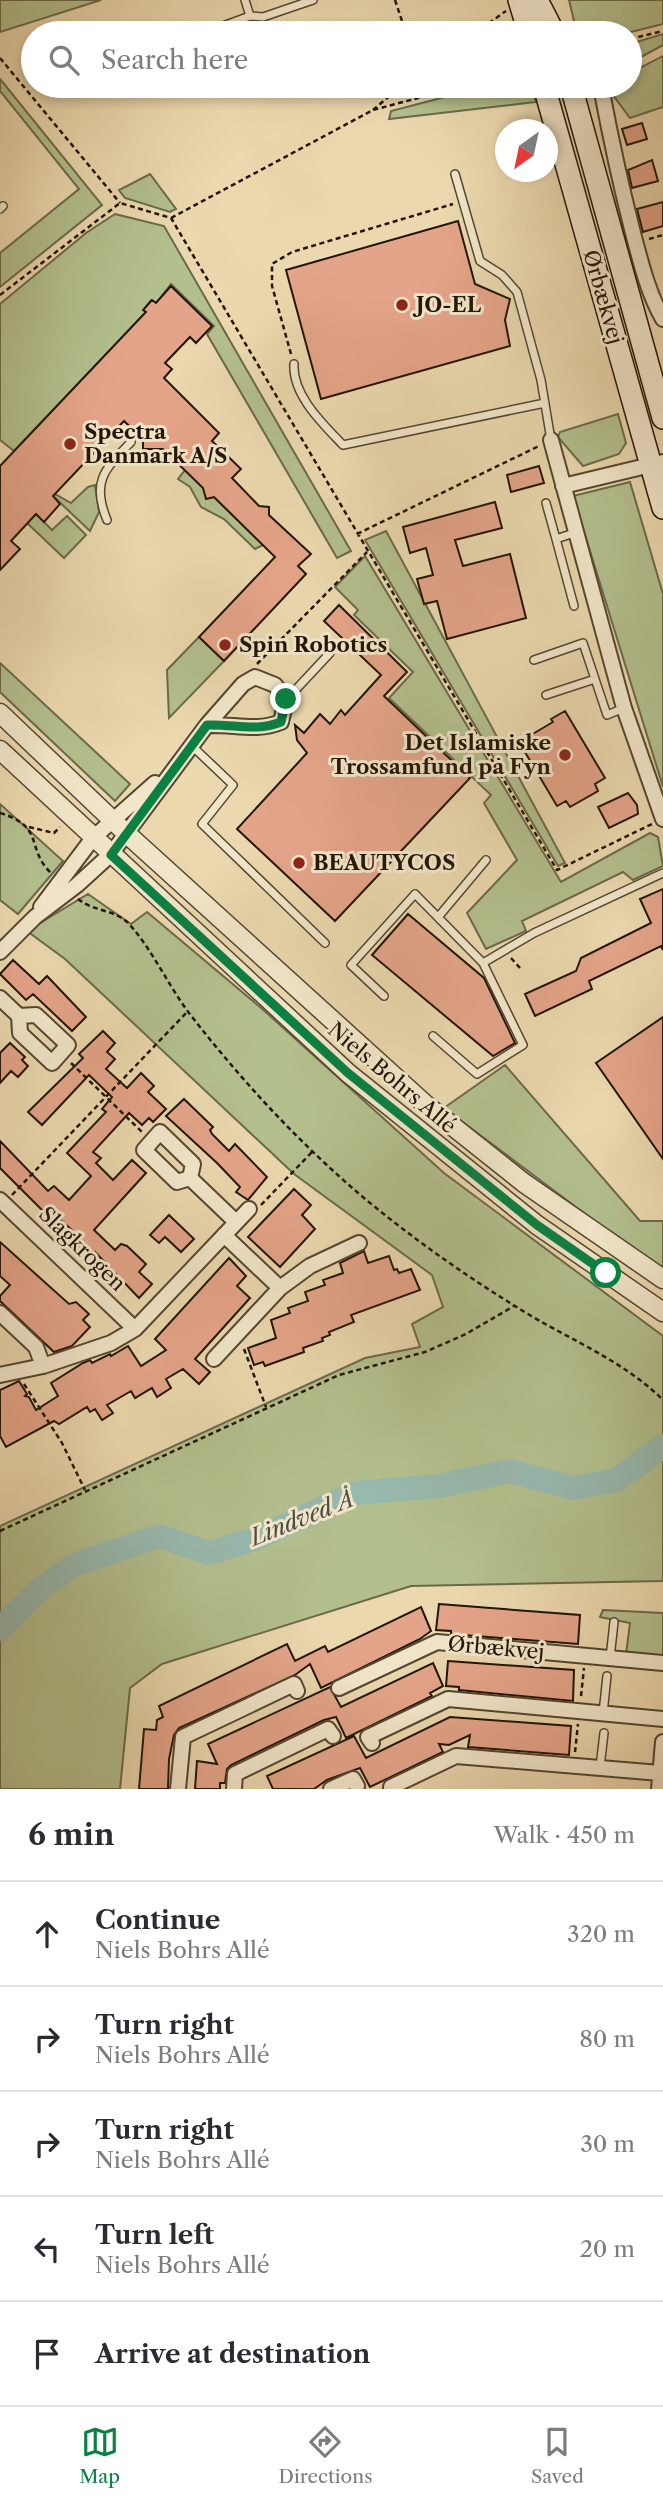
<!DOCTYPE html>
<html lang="en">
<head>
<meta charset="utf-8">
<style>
	:root { --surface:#fff; --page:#f2f2f3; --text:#2b2b33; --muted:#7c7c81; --line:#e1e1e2; --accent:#0b8043 }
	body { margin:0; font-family:"Libre Caslon Text",serif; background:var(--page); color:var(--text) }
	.compass { position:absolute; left:495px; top:119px; width:63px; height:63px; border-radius:50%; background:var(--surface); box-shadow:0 4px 10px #0003; rotate:213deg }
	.stop { position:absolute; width:21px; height:21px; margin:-16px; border:5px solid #0b8043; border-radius:50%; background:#fff }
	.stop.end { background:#0b8043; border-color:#fff; box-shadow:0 2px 7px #0008 }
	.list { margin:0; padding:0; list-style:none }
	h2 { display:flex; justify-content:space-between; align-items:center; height:91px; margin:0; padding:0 28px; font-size:30px }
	h2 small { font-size:23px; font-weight:400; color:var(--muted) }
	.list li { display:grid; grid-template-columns:46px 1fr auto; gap:21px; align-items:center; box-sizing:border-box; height:105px; padding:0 28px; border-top:2px solid var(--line) }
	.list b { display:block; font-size:26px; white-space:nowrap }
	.list p { margin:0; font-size:23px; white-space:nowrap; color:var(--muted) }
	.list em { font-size:23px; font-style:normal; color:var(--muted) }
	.icon { flex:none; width:38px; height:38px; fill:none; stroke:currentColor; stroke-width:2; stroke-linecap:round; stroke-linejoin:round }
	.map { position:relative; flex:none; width:663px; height:1789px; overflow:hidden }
	.search { position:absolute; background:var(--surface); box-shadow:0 4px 10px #0003; left:21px; right:21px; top:21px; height:77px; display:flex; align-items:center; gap:18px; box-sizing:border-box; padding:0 24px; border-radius:38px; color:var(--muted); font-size:26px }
	.sheet { height:616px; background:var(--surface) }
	nav { display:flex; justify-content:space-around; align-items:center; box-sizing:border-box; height:98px; border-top:2px solid var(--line); background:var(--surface); font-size:19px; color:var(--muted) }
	nav a { display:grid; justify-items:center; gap:4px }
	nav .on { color:var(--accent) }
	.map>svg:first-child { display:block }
	.green { fill:#b3bf8d; stroke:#6a6a4a; stroke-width:2 }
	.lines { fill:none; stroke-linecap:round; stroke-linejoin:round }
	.river { stroke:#98b9ae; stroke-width:24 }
	.building { fill:#e4a489; stroke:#221507; stroke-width:2 }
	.service-casing { stroke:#544631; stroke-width:10 }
	.minor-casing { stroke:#544631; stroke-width:18 }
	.tertiary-casing { stroke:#544631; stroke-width:21 }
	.secondary-casing { stroke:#221507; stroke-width:24 }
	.path { stroke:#221507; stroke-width:2.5; stroke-dasharray:5 3.5; stroke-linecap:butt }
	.service { stroke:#f2e6ca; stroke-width:7 }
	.minor { stroke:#f2e6ca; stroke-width:14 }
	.tertiary { stroke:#f2e6ca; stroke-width:18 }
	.secondary { stroke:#f2e6ca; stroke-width:21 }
	.route { stroke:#0b8043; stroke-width:9 }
	.poi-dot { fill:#8f2418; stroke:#f2e6ca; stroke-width:2.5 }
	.labels { text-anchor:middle; stroke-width:6; stroke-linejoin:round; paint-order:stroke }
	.street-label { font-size:21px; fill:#221507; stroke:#f2e6ca }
	.poi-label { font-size:21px; font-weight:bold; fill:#221507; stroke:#f2e6ca; text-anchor:start }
	.water-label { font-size:23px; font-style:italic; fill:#4b4e41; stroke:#f2e6ca }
</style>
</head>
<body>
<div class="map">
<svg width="663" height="1789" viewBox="0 0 663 1789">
	<rect width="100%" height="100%" fill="#ebd8ae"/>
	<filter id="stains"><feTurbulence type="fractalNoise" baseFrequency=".00286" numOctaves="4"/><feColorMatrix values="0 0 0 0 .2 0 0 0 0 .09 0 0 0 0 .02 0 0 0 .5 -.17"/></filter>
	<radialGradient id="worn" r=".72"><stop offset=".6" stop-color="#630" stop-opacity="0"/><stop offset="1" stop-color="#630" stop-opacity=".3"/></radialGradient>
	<!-- green -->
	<path class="green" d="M0,0H101L0,32Z
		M569,0H663V24L627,33H577Z
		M663,34V45L630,63V44Z
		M663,56V107L630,118L610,91L613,86H630V73Z
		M0,79L102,205L0,287V253L79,189L0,91Z
		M487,86H531L536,102L389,119L391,111Z
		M150,174L176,209L170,212L125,198L119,190Z
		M115,214L164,226L351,551L337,558L207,334L214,326L171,284L156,303L151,300L144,309L146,312L14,451L0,440V304L86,233Z
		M618,414L626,443L619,454L583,466L558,437L560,432Z
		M185,470L206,490V498L214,497L263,545L255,549L224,519L201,507L190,487L178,479Z
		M630,482L663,594V787L573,496Z
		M95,485L99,512L90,531L53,496L55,494L71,503L88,487Z
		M36,514L52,530L67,516L86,535L64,558L27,523Z
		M386,531L565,863L558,866L365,540Z
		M365,556L561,882L650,833L658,837L663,866L633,880L623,872L522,921L526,931L486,949L467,913L517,860L484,803L491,795L389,698L413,672L354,615L358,610L335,587Z
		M199,637L224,661L169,718L167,670Z
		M0,663L130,784L115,801L0,692Z
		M0,804L63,861L18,914L0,900Z
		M88,894L131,924L147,912L260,1007L444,1173L663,1336V1581L411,1586L162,1664L130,1688L120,1789H0V1526L365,1358L420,1347L412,1324L443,1307L432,1275L294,1174L65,959L27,931Z
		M505,1065L640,1221H663V1268L629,1247L444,1108Z
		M603,1610L663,1613V1658L626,1655L630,1623L600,1617Z"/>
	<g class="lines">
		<!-- river -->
		<path class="river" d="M0,1629L41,1588L74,1565L159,1536L209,1553L252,1540L356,1493L439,1486L510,1471L573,1488L617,1480L663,1446"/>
	</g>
	<!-- building -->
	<path class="building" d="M642,123L647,139L627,145L622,129Z
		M652,160L658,181L632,188L628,170Z
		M663,202V226L643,232L637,209Z
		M458,221L475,284L510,299L505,320L510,346L321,399L286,270Z
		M171,286L212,326L196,343L190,337L165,363L172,369L164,378L219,433L212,441L241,469L232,478L259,506L269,507V515L311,554L298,566L306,574L224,661L199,637L275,557L214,497L206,499L203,488L163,449H143V439L124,421L53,496L60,504L44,522L36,514L11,541L20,549L0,570V466L146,312L143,310L152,300L156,303Z
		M539,466L544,483L511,492L507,475Z
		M495,502L502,528L455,540L463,566L510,554L526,618L447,639L437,601L424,604L417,579L433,575L426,548L410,553L403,527Z
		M339,605L407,672L384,696L470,778L335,921L237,829L307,753L297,740L295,725L304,733L320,714L330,724L341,710L345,715L381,675L324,621Z
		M565,711L605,778L595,784L598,791L570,807L566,801L557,806L519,742L553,722L551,719Z
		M628,793L637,805L638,814L609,828L598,807Z
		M663,889V950L661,946L589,981L592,989L535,1016L525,994L576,971L581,958L651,923L640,899Z
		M408,914L484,978L515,1043L493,1056L372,955Z
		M13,960L39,984L47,976L86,1017L72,1031L33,994L26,1000L0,974Z
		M663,1017V1159L596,1063Z
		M103,1031L115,1043L107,1052L115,1059L106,1069L127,1088L141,1073L154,1086L148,1092L166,1109L153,1122L149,1118L142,1125L129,1113L93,1152L101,1158L96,1163L113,1180L132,1160L146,1173L94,1230L115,1250L121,1244L127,1246L146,1264L139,1272L152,1284L139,1298L95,1252L90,1257L68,1235L72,1230L53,1213L49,1217L0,1168V1141L48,1191L54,1186L69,1200L91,1176L67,1153L106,1112L102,1109L112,1097L89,1075L42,1125L28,1112L83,1058L79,1054Z
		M10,1043L25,1057L22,1060L28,1066L18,1077L11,1071L0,1083V1053Z
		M184,1099L213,1127L210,1130L212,1134L229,1151L235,1144L267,1177L248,1200L236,1192L240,1187L217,1163L166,1116Z
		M294,1189L311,1205L302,1215L315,1229L280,1267L248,1237Z
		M169,1215L194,1239L181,1252L165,1237L159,1243L150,1235Z
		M0,1242L69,1304L76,1302L89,1314L83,1320L90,1327L72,1346L54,1352L0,1301V1296L10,1285L0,1276Z
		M364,1251L368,1263L389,1256L394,1270L397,1269L399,1273L411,1269L420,1290L351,1315L354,1322L329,1332L330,1335L322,1338L323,1341L303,1348L304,1352L265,1366L263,1362L254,1365L248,1348L276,1338L271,1320L290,1313L288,1308L308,1301L305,1292L325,1285L323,1280L343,1273L340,1263Z
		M229,1258L246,1276L237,1286L250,1298L195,1359L210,1372L199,1384L183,1369L166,1379L171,1388L157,1397L152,1388L135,1398L131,1391L107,1405L113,1413L102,1420L95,1409L90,1412L87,1407L59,1424L54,1421L6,1447L0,1436V1390L19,1381L27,1394L25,1396L29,1397L36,1410L58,1396L51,1383L83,1363L90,1360L92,1363L110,1354L111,1356L128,1346L141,1366L166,1350L155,1339Z
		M439,1604L580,1615L578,1644L451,1634V1631L436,1630Z
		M421,1607L431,1631L420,1639L321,1688L310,1664L295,1675L179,1728L174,1735L169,1759L168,1789H139L144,1729L156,1730L157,1720L163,1717L159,1706L287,1644L295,1661L325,1646L328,1652Z
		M448,1661L574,1670L573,1701L459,1690V1687L446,1686Z
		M433,1663L443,1686L430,1693L432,1696L346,1738L336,1717L324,1720L231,1765L227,1769L225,1783H220V1789H195L197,1761L217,1764L208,1744L330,1687L341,1707Z
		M450,1717L571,1726L569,1755L468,1747L470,1735L449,1745L439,1744L443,1752L370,1787L360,1768L327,1780L314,1789H273L267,1776L354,1736L366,1758Z"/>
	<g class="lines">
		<defs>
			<path id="service" d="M245,0L250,16
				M204,33L250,16L263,17L313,0
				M61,87L65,86
				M455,174L480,261L502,275L517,292L541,380L551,440
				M0,209L3,206
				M294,364C292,395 323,424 343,445L545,403
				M546,503L556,539L574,533
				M107,520C91,481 105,469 131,442
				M556,539L574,606
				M534,660L583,643L607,715L624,708
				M546,695L595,679
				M286,700L330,653
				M191,745L233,785L202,824L325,943
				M439,916L486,860
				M384,996L351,965L415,894L483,963L534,933L663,873
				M433,1036L477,1074L523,1045L483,963
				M610,1658L614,1622
				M603,1713L607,1676
				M600,1767L604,1733"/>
			<path id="minor" d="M602,92C611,140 621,186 633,233C641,263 648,293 663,319
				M551,440L624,708L663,819
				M563,486L663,462
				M41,907L93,838L155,783
				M0,952L35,917L77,885L111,854L207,725L243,684L255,677L275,685L286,700L281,722C256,732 235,724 207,725
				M0,998L19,1016L20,1033L52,1063L68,1045L36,1015L19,1016
				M190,1178L177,1182L144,1150L160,1132L193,1164L190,1178L236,1222
				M0,1200L135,1329
				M224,1235L280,1288
				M0,1313L36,1347L43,1366
				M214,1359L280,1288L310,1266L359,1243
				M0,1375L43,1366L111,1343L135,1329L249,1209
				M339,1688L437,1642L663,1663
				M372,1743L368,1737L448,1699L663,1719
				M178,1789L183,1737L294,1684L297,1691
				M234,1789L235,1774L328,1729L333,1736
				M331,1789L353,1779L357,1786
				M393,1789L391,1787L456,1756L660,1773
				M659,1789L663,1742"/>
			<path id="tertiary" d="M0,713L127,834L426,1105L524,1183L663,1279
				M0,750L348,1073L537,1225L663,1312"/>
			<path id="secondary" d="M519,0L529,33
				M537,0L554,33
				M544,86L663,508
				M571,86L663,418"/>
		</defs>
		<!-- service casing -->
		<use href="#service" class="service-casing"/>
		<!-- minor casing -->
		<use href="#minor" class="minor-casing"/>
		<!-- tertiary casing -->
		<use href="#tertiary" class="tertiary-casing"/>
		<!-- secondary casing -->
		<use href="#secondary" class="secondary-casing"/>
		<!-- path -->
		<path class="path" d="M395,0L406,33
			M475,33L506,11
			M505,33L508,23
			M630,39L663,31
			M0,58L120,203
			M373,110L401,86
			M171,218L373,110L463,86
			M649,239L663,235
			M0,295L120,203L171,218L557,870L652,824
			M291,354L272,286V264L292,252L453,204
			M357,534L539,446
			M257,664L367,552
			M0,813C46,827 25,848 51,873
			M29,827L54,833L60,827
			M78,899C94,912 116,909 130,925C153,951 168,985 189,1013C241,1080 299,1143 364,1198C411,1237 463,1274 515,1306C563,1337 622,1359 663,1400
			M511,958L520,968
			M71,1063L142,1132
			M12,1195L188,1011
			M261,1205L312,1152
			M244,1349L266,1407
			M24,1384L62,1443L85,1490
			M0,1531L339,1375L425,1352L466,1334L514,1306
			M581,1696L584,1668
			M575,1752L578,1724"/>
		<!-- service -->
		<use href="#service" class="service"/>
		<!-- minor -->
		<use href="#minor" class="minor"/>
		<!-- tertiary -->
		<use href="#tertiary" class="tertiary"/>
		<!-- secondary -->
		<use href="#secondary" class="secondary"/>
	</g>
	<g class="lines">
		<!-- route -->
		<path class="route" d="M286,699L281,722C256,732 235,724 207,725L111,855L348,1073L537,1225L606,1273"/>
	</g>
	<!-- markers -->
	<g class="poi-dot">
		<circle cx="402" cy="305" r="7"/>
		<circle cx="70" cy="444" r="7"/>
		<circle cx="225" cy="645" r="7"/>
		<circle cx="565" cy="755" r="7"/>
		<circle cx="299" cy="863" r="7"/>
	</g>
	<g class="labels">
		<!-- street labels -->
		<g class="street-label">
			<text transform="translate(603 297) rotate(74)" y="7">Ørbækvej</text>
			<text transform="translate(392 1078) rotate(40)" y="7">Niels Bohrs Allé</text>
			<text transform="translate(82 1249) rotate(44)" y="7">Slagkrogen</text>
			<text transform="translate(496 1648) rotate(5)" y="7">Ørbækvej</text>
		</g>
		<!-- poi labels -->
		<g class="poi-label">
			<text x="416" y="312">JO-EL</text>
			<text x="84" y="439">Spectra<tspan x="84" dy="24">Danmark A/S</tspan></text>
			<text x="239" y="652">Spin Robotics</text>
			<text x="551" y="750" text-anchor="end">Det Islamiske<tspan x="551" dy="24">Trossamfund på Fyn</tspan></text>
			<text x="313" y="870">BEAUTYCOS</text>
		</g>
		<!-- water labels -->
		<g class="water-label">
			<text transform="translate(302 1518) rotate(-22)" y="8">Lindved Å</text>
		</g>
	</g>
	<rect width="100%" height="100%" filter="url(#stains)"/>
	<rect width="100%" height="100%" fill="url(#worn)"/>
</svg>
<svg class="compass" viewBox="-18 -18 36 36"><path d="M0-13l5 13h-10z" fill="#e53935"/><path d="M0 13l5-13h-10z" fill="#7c7c81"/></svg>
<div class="stop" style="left:606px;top:1273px"></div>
<div class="stop end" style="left:286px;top:699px"></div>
<div class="search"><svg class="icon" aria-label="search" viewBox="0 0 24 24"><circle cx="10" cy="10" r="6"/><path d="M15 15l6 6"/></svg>Search here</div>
</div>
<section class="sheet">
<h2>6 min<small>Walk · 450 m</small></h2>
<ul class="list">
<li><svg class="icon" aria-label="ahead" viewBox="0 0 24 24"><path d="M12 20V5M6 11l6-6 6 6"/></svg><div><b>Continue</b><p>Niels Bohrs Allé</p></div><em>320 m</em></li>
<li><svg class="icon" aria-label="right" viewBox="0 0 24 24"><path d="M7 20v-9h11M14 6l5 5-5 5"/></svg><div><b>Turn right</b><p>Niels Bohrs Allé</p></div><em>80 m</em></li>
<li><svg class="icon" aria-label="right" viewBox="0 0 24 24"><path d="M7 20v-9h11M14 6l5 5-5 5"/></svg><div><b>Turn right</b><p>Niels Bohrs Allé</p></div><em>30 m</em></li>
<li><svg class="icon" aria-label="left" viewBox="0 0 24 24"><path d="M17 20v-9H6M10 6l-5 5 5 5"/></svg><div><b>Turn left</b><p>Niels Bohrs Allé</p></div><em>20 m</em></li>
<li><svg class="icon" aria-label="arrive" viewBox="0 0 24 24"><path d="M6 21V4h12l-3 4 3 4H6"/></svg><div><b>Arrive at destination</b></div></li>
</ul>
</section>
<nav>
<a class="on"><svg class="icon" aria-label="map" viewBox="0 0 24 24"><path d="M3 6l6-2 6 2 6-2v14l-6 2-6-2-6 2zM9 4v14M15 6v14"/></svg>Map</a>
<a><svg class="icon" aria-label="directions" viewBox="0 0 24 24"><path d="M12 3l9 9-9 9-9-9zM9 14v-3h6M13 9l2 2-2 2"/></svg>Directions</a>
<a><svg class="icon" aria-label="saved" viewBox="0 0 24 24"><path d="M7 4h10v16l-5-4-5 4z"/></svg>Saved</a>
</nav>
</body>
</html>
